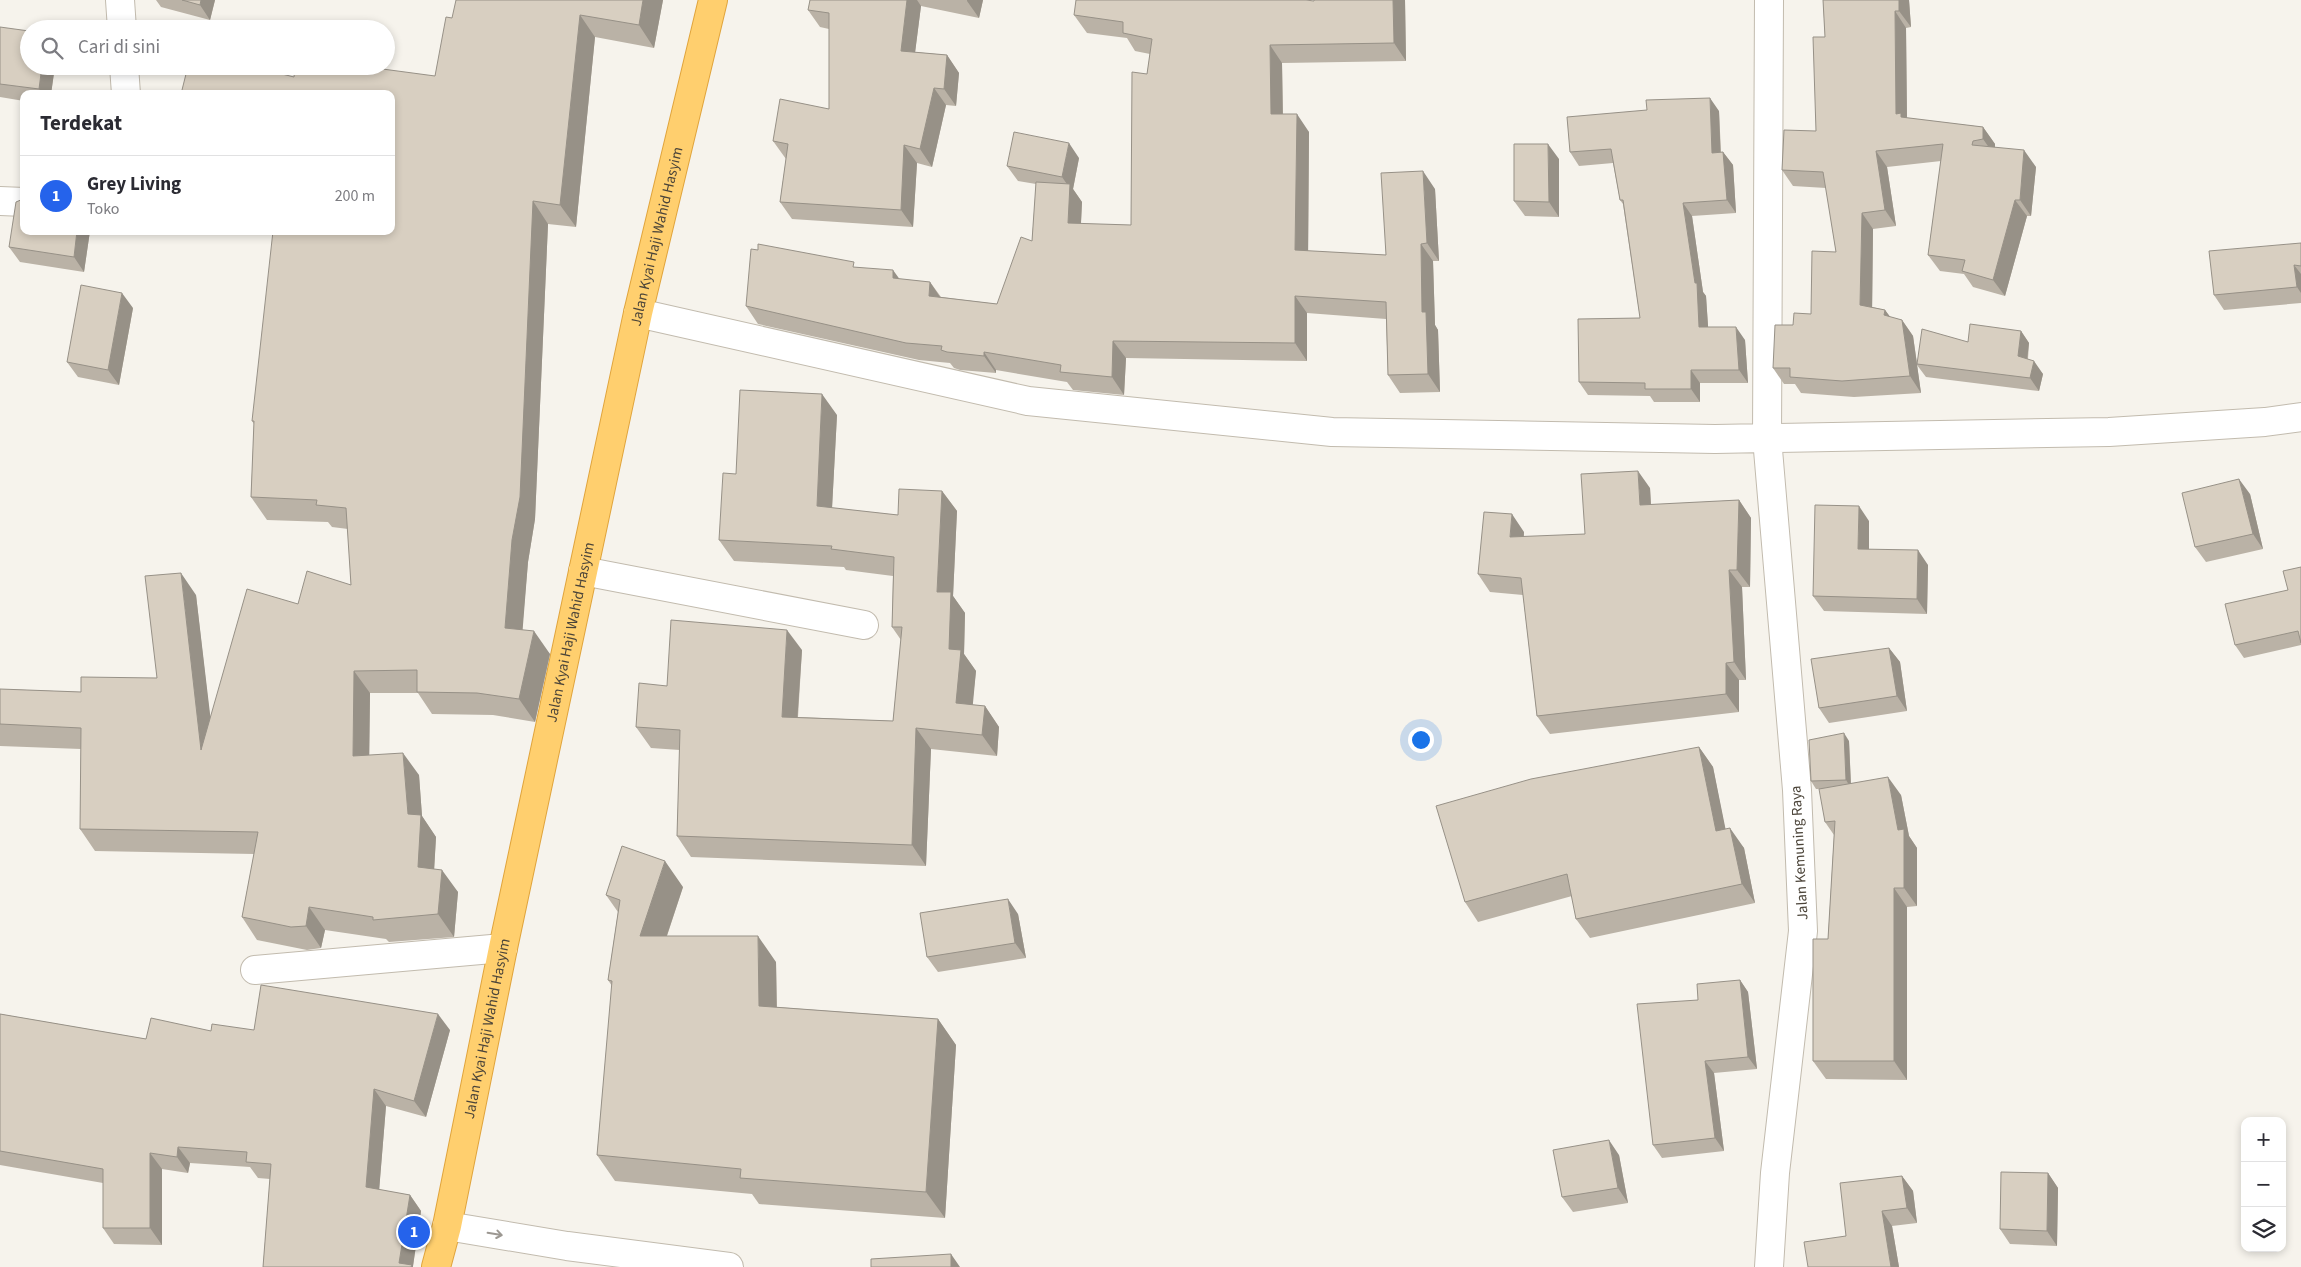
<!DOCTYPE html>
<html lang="id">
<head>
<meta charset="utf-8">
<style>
	:root { --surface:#fff; --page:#f7f7f7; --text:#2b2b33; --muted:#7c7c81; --line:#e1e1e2; --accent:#2563eb }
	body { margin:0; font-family:"Source Sans 3",sans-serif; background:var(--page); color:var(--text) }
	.controls { position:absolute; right:15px; bottom:15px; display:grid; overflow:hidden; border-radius:10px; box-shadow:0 2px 8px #0003 }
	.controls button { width:45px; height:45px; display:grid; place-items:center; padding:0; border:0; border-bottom:1px solid var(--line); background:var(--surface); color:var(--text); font:25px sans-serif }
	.you { position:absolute; left:1420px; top:739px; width:18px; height:18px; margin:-12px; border:4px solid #fff; border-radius:50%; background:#1a73e8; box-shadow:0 0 0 8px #1a73e833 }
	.badge { display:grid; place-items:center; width:32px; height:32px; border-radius:50%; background:var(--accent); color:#fff; font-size:16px; font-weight:700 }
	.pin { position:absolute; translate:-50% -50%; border:2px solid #fff; box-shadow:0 1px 5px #0006 }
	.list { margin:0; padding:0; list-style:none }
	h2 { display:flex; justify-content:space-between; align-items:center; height:65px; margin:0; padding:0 20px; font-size:21px }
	h2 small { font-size:16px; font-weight:400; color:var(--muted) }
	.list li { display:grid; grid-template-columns:32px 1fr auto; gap:15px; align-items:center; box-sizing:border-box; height:80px; padding:0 20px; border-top:1px solid var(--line) }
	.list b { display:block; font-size:19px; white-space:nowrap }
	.list p { margin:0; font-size:16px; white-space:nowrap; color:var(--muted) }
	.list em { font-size:16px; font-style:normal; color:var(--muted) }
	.icon { flex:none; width:28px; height:28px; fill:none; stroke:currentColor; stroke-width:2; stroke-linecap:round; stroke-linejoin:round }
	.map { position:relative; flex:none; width:2301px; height:1267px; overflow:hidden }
	.search { position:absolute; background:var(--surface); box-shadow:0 2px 8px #0003; left:20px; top:20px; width:375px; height:55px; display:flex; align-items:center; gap:12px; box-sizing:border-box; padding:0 18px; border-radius:28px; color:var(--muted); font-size:19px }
	.panel { position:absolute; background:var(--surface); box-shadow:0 2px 8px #0003; left:20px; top:90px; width:375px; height:145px; border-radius:10px }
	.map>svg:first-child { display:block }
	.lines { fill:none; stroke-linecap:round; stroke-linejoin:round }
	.minor-casing { stroke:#c2bbae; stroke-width:30 }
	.highway-casing { stroke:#e0a43c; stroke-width:30 }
	.minor { stroke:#fff; stroke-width:28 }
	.highway { stroke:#ffcf6e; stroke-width:28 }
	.wall { fill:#bab2a6 }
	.shaded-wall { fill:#979187 }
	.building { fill:#d8cfc1; stroke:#979187 }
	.oneway { stroke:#9c9892 }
	.labels { text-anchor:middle; stroke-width:4; stroke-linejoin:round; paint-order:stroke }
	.street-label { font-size:15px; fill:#4b4439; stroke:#fff }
</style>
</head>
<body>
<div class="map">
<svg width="2301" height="1267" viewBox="0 0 2301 1267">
	<rect width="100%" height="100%" fill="#f6f3ec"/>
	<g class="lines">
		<defs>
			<path id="minor" d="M120,0L122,29
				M124,66L126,94
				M0,201L24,202
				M638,313L1028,401L1332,432L1715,439L2109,432L2265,422L2301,417
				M583,571L864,625
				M255,970L503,948
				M447,1226L567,1246L729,1267
				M1769,1267L1775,1173L1803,931L1797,790L1767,438L1769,0"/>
			<g id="highway">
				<path id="s1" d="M436,1267L447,1226L503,948L638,313L713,0"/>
			</g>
		</defs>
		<!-- minor casing -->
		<use href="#minor" class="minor-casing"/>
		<!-- highway casing -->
		<use href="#highway" class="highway-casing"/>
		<!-- minor -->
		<use href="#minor" class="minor"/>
		<!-- highway -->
		<use href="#highway" class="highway"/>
	</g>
	<!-- wall -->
	<path class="wall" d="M156,0H215L210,20L161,7Z
		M663,0L654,48L595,37L576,227L548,224L535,519L528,562L522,630L550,654L535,722L493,715L432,714L418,693H370L369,755L419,775L422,816L436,837L434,869L458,892L454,937L389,942L386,939L325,930L321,948L307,950L257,940L242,917L254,854L95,851L80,829L81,749L0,746V689L81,692L157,678L196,595L210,718L298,604L351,585L348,529L332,527L328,522L267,520L251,497L254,424L252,421L391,231L294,77L435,76L452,18Z
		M810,0H983L979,18L921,6L915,52L947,55L959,73L956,106L946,105L932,167L917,163L913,227L792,219L780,202L786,159L773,141L829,109V29L820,27L808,10Z
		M1405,0L1406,61L1282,63L1283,114L1309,132L1308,251L1386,255L1435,189L1439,261H1433L1435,325L1438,330L1440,392L1400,393L1388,375L1386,319L1307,313V361L1126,358L1124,395L1073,390L1067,382L996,370V373L960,370L954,368L950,363L919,360L758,324L746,306L858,267L899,279L930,282L941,297L997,304L1032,241L1036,184L1018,181L1007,166L1079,158L1073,189L1082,202L1081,224L1131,225L1147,74L1150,54L1135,51L1127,38L1087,33L1074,15L1314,1Z
		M1823,0H1909L1911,27L1906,28L1907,118L1983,127L1995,144V147L2036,167L2031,216H2027L2005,296L1973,287L1964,274L1940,271L1928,255L1941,161L1887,167L1896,226L1873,229L1872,307L1885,310L1890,317L1902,320L1913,336L1917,363L1968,342L2021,331L2029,343L2028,359L2043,374L2039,391L1926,377L1917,365L1921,393L1854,397L1801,393L1795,384H1784L1773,368L1793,325L1811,314L1836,252L1826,188L1793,186L1782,170L1816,131L1825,37Z
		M0,27L29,66H55L51,94H24V101L0,97Z
		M1719,111L1721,152H1723L1733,165L1736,213L1692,216L1703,292L1706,296L1708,327L1745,340L1748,383H1700V402H1654L1650,396L1588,395L1579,382L1640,318L1623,204L1620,200L1613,163L1579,166L1570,152Z
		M1559,159V217L1525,216L1514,201Z
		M24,231H90L84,272L20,262L9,247Z
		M2301,243V303L2224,310L2214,295Z
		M133,308L119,385L78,377L67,362Z
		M837,415L832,508L898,515L942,491L957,511L953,596L965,613L964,654L976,671L972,705L985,706L999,727L997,756L931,749L926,866L691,857L677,836L680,750L651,748L636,727L667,686L802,650L798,717L893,721L901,640L892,627L893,576L846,570L844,567L734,561L719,540L736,474Z
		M1650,488L1651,505L1739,500L1751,518L1750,587H1742L1746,680H1739V712L1550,734L1537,716L1523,595L1490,592L1478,574L1524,532V537L1585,534Z
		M2250,494L2263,549L2206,562L2195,547Z
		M1869,521V549L1928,565L1927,614L1824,611L1813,596Z
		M2301,567V645L2244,658L2235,645L2288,590Z
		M1889,648L1900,662L1907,711L1829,723L1819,708Z
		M1849,741L1851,783L1901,795L1909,836L1917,848V906L1907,907V1080L1826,1079L1813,1061L1828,939L1834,835L1825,822L1822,789H1816L1811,781Z
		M1699,747L1713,767L1725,829L1744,848L1755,903L1590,938L1576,919L1572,896L1478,922L1465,902Z
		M683,887L667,936L776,962L777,1007L938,1019L956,1045L945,1218L759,1204L752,1194L615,1181L597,1155L612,986L608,980L618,912L606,895Z
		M1018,914L1026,958L938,972L927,957Z
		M1740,980L1748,992L1757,1069L1714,1073L1724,1151L1662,1158L1653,1145L1698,1000Z
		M0,1014L146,1039L211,1031L254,1030H450L426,1117L386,1106L379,1190L410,1195L421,1211L413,1266V1267H263L270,1179L258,1178L250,1167L190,1163L188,1173L162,1169V1245L114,1244L103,1228V1183L0,1165Z
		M1619,1155L1628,1203L1573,1212L1562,1197Z
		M2048,1173L2058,1188L2057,1246L2010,1244L2000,1229Z
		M1902,1176L1913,1191L1917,1223L1892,1226L1899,1267H1808L1846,1236Z"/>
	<!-- shaded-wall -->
	<path class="shaded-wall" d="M201,0H215L210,20L200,5Z
		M643,0H663L654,48L639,25Z
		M907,0H917L921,6L913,69L901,51Z
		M967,0H983L979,18L967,1Z
		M1393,0H1405L1406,61L1394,43Z
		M1899,0H1909L1911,27L1899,11Z
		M1895,11L1906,28L1907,122L1896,114Z
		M580,15L595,37L576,227L560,205Z
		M1270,45L1282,63L1283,131L1271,114Z
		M947,55L959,73L956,106L944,89Z
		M42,66H55L51,94H42L39,89Z
		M934,88L946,105L932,167L920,149Z
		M1710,98L1719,111L1721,166L1712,153Z
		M1297,114L1309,132L1308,268L1295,250Z
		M1983,127L1995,144V156L1983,139Z
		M1069,143L1079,158L1073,189L1082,202L1080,241L1068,223L1069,187L1062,177Z
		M1548,144L1559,159V217L1549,202Z
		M904,145L917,163L913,227L901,210Z
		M2024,150L2036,167L2031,216L2020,200Z
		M1876,151L1887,167L1896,226L1885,210Z
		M1723,152L1733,165L1736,213L1727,200Z
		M1423,171L1435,189L1439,261L1427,243Z
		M2015,200L2027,216L2005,296L1993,280Z
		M533,201L548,224L535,519L528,562L521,650L505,628L512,540Z
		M1683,203L1692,216L1703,292L1706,296L1709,340L1699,327L1695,283Z
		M1862,213L1873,229L1872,321L1860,305Z
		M77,231H90L84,272L74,257Z
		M1421,244L1433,261L1435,325L1438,330L1440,392L1428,374L1422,312Z
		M2294,265L2301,274V293L2297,287Z
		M893,270L906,288L893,278Z
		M930,282L942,300L929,296Z
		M122,293L133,308L119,385L108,370Z
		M1295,296L1307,313V361L1295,343Z
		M1885,310L1897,326L1884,315Z
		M1902,320L1913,336L1921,393L1910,376Z
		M1736,327L1745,340L1748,383L1739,370Z
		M2021,331L2029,343L2026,369L2018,356Z
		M1113,341L1126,358L1124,395L1112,377Z
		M984,352L996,370V373L984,356Z
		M2034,361L2043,374L2039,391L2030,378Z
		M1691,370L1700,383V402L1691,389Z
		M822,394L837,415L831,527L817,506Z
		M1638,471L1650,488L1652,523L1640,505Z
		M2239,479L2250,494L2263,549L2253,534Z
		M942,491L957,511L953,596L965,613L964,654L976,671L971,724L956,703L937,592Z
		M1739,500L1751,518L1750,587L1737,570Z
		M1859,506L1869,521V564L1858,549Z
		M1512,514L1524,532L1522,555L1510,537Z
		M1918,550L1928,565L1927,614L1917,599Z
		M1729,570L1742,587L1746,680L1734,662Z
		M181,573L196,595L217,773L201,750Z
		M787,630L802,650L796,738L782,717Z
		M534,631L550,654L535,722L519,699Z
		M1889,648L1900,662L1907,711L1897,696Z
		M1726,663L1739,680V712L1726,694Z
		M354,671L370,693L369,779L353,756Z
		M985,706L999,727L997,756L982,735Z
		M916,728L931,749L926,866L912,845Z
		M1844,733L1849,741L1851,788L1846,780Z
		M1699,747L1713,767L1730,851L1716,831Z
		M403,753L419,775L422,816L436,837L433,890L418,867L408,814Z
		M1888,777L1901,795L1909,836L1917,848V906L1904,888L1898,830Z
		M1730,828L1744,848L1755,903L1742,884Z
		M665,861L683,887L658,962L640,936Z
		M442,870L458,892L454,937L438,914Z
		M1894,888L1907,907V1080L1894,1061Z
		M1008,899L1018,914L1026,958L1015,943Z
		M309,907L325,930L321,948L306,926Z
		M758,936L776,962L777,1032L759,1006Z
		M1740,980L1748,992L1757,1069L1748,1057Z
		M438,1014L450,1030L426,1117L414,1101Z
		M938,1019L956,1045L945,1218L926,1192Z
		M1705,1061L1714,1073L1724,1151L1715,1138Z
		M374,1089L386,1106L378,1204L366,1187Z
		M1609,1140L1619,1155L1628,1203L1618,1188Z
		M178,1147L190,1163L188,1173L177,1157Z
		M150,1153L162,1169V1245L150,1228Z
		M2048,1173L2058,1188L2057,1246L2047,1231Z
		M1902,1176L1913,1191L1917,1223L1907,1208Z
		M410,1195L421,1211L413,1266V1267H402L399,1263Z
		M1882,1211L1892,1226L1899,1267H1891Z
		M951,1254L960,1267H951Z"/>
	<!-- building -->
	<path class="building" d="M182,0H201L200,5Z
		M456,0H643L639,25L580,15L560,205L533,201L520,497L512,540L505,628L534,631L519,699L477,693L417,692V670L354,671L353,756L403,753L408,814L421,815L418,867L442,870L438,914L373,920V917L309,907L306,926L291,927L242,917L258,832L80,829L81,728L0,724V689L81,692V677L157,678L145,576L181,573L201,750L247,589L298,604L307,571L351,585L346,508L316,505L317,500L251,497L254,421H252L273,231H391V94H181L188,66H250L294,77L295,66H360L435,76L446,17L452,18Z
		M810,0H907L901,51L947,55L944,89L934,88L920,149L904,145L901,210L780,202L788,144L773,141L780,99L829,109V13L808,10Z
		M1076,0H1306L1314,1V0H1393L1394,43L1270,45L1271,114H1297L1295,250L1386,255L1381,173L1423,171L1427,243L1421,244L1422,312H1426L1428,374L1388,375L1386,302L1295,296V343L1113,341L1112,377L1060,372L1061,365L984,352V356L947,352L941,350L942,346L906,343L746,306L751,249L758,250V244L854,262L853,267L893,270V278L930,282L929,296L997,304L1021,237L1032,241L1036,182L1070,184L1068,223L1131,225L1132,72L1147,74L1152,39L1123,33V22L1074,15Z
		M1823,0H1899V11H1895L1896,114L1901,113V117L1983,127V139L1973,141L1972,145L2024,150L2020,200H2015L1993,280L1962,271L1965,260L1928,255L1943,144L1876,151L1885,210L1862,213L1860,305L1885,310L1884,315L1902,320L1910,376L1842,381L1790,377V368H1773L1775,325H1793L1794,313L1811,314L1812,251L1836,252L1823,172L1782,170L1784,130L1816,131L1813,37H1825Z
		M0,27L29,31V66H42L39,89L0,84Z
		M1710,98L1712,153L1723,152L1727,200L1683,203L1695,283H1697L1699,327H1736L1739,370H1691V389H1645V383L1579,382L1578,319L1640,318L1623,200H1620L1611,149L1570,152L1567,117L1647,110L1646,100Z
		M1014,132L1069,143L1062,177L1007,166Z
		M1514,144H1548L1549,202L1514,201Z
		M23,199L24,231H77L74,257L9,247L16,202Z
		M2301,243V266L2294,265L2297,287L2214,295L2209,251Z
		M81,285L122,293L108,370L67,362Z
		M1970,324L2021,331L2018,356L2034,361L2030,378L1917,364L1922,329L1968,342Z
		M740,390L822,394L817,506L898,515L899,489L942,491L937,592H951L949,649L961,650L956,703L985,706L982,735L916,728L912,845L677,836L680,730L636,727L639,683L667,686L671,620L787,630L782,717L893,721L902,627H892L894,557L831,549L832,546L719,540L723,473L736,474Z
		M1638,471L1640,505L1739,500L1737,570H1729L1734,662L1726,663V694L1537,716L1521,578L1478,574L1484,512L1512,514L1510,537L1585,534L1581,474Z
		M2239,479L2253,534L2195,547L2182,493Z
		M1815,505L1859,506L1858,549L1918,550L1917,599L1813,596Z
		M2301,567V643L2298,631L2235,645L2225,604L2288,590L2283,571Z
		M1889,648L1897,696L1819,708L1811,659Z
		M1844,733L1846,780L1811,781L1809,740Z
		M1699,747L1716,831L1730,828L1742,884L1576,919L1567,874L1465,902L1436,806L1531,779Z
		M1888,777L1898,830L1904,829V888H1894V1061H1813V939H1828L1835,821L1825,822L1819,789Z
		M622,846L665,861L640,936H758L759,1006L938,1019L926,1192L740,1178L741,1169L597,1155L612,981L608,980L620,900L606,895Z
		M1008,899L1015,943L927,957L920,913Z
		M1740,980L1748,1057L1705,1061L1715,1138L1653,1145L1637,1004L1698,1000L1697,984Z
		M261,985L438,1014L414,1101L374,1089L366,1187L410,1195L399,1263L412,1265L411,1267H263L271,1164L246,1162L247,1152L178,1147L177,1157L150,1153V1228H103V1169L0,1151V1014L146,1039L151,1018L211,1031L212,1024L254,1030Z
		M1609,1140L1618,1188L1562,1197L1553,1150Z
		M2001,1172L2048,1173L2047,1231L2000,1229Z
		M1902,1176L1907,1208L1882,1211L1891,1267H1808L1804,1242L1846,1236L1840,1183Z
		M951,1254V1267H871V1259Z"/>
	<!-- one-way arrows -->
	<defs><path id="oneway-shaft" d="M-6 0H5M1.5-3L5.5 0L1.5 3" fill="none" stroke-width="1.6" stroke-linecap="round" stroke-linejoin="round" transform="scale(1.25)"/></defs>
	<use class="oneway" href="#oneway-shaft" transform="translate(495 1234) rotate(9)"/>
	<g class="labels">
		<!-- street labels -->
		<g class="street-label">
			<text dy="5" stroke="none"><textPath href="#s1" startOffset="1054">Jalan Kyai Haji Wahid Hasyim</textPath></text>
			<text dy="5" stroke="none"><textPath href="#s1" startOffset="649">Jalan Kyai Haji Wahid Hasyim</textPath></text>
			<text transform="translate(1799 853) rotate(-93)" y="5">Jalan Kemuning Raya</text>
			<text dy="5" stroke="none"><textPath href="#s1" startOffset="244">Jalan Kyai Haji Wahid Hasyim</textPath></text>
		</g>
	</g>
</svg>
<div class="controls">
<button>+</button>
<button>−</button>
<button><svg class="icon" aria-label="layers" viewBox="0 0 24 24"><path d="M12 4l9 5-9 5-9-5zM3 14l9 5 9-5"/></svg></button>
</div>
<div class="you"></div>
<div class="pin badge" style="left:414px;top:1232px">1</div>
<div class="search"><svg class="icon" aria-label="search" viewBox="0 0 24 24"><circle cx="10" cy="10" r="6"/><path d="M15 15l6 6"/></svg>Cari di sini</div>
<section class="panel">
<h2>Terdekat<small></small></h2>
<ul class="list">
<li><span class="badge">1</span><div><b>Grey Living</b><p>Toko</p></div><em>200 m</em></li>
</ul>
</section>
</div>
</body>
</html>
